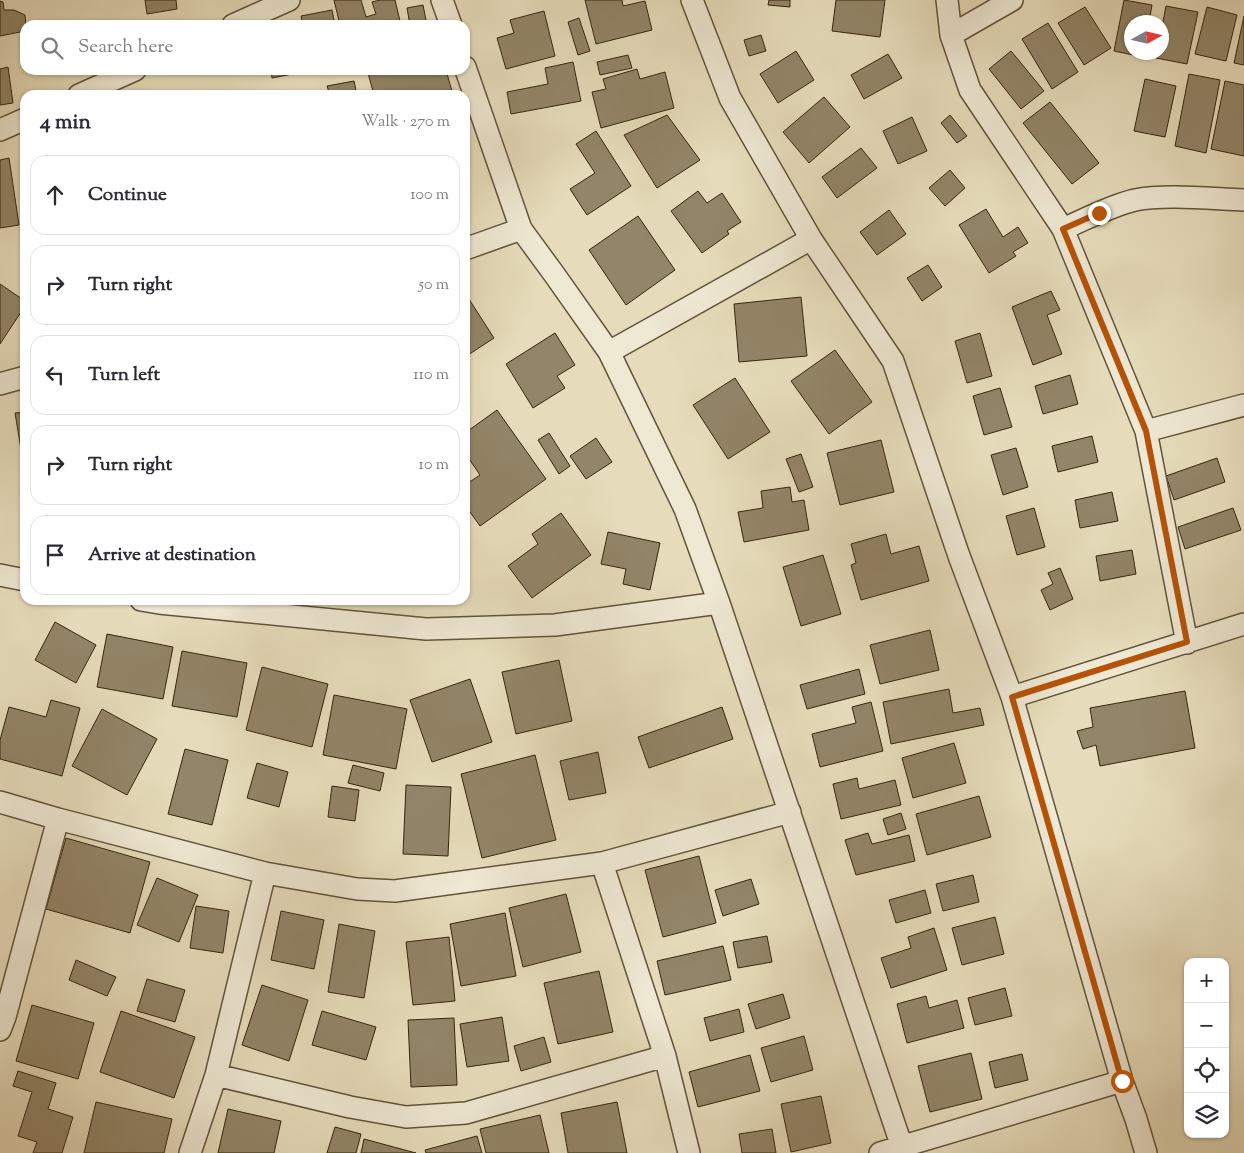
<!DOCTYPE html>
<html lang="en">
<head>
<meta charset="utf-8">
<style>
	:root { --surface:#fff; --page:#f2f2f3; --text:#2b2b33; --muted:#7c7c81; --line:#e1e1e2 }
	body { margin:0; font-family:"Sorts Mill Goudy",serif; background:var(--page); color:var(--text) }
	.controls { position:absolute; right:15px; bottom:15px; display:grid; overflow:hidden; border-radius:10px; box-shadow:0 1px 4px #0004 }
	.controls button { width:45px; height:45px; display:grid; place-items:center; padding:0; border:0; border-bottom:1px solid var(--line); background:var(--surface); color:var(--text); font:25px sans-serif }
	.compass { position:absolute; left:1124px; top:15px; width:45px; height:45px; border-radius:50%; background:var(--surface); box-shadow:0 1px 4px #0004; rotate:82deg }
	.stop { position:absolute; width:15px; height:15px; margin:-11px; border:4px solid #b45309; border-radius:50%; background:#fff }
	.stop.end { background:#b45309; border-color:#fff; box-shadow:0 1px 5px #0008 }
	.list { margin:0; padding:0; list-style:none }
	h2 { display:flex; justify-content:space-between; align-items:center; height:65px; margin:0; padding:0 20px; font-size:21px }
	h2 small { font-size:16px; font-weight:400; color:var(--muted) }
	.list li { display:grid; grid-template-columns:32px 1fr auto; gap:15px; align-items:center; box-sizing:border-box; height:80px; margin:0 10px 10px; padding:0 10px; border:1px solid var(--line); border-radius:15px }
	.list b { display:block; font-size:19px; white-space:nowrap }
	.list em { font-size:16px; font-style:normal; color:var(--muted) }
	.icon { flex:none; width:28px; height:28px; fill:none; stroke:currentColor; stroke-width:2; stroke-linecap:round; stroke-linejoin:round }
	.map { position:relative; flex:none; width:1244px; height:1153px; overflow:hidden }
	.search { position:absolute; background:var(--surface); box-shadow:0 1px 4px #0004; left:20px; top:20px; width:450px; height:55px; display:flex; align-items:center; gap:12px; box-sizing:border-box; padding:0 18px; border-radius:15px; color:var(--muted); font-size:19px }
	.panel { position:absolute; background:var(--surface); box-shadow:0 1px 4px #0004; left:20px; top:90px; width:450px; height:515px; border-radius:15px }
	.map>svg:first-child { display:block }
	.building { fill:#928568; stroke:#36260f }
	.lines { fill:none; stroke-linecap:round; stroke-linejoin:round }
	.street-casing { stroke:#62543a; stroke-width:24 }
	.street { stroke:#efe8d3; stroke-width:21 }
	.route { stroke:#b45309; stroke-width:6 }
</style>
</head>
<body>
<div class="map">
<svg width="1244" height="1153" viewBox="0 0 1244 1153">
	<rect width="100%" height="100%" fill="#e6dcbb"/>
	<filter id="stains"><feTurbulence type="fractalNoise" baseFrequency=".004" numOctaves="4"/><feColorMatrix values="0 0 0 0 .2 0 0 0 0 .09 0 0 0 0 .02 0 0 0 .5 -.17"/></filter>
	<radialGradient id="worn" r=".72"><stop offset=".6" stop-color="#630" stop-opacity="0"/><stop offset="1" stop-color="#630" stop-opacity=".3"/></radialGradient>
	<!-- building -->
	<path class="building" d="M145,0H176L177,9L147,14Z
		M334,0H361L366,17L376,14L372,2L380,0H395L401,25H340Z
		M585,0H622L623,6L645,1L652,30L596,44Z
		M769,0H790V7L768,5Z
		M836,0H885L880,37L832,31Z
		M1124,0L1152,5L1149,22H1132V52H1144L1143,57L1114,51Z
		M0,1L3,2L4,10H14L25,15L26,25H25V31L0,36Z
		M423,5L427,25H410L407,8Z
		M1166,6L1198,12L1187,64L1156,58L1157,52H1162V27Z
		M1085,7L1111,48L1084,65L1058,23Z
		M1207,7L1237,15L1226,61L1195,54Z
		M332,10L335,25H303L301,16Z
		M544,11L555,56L506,69L497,38L514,33L510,20Z
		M1244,16V65L1234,63Z
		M579,18L590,51L578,55L568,22Z
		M1048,23L1078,72L1052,89L1022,39Z
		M761,35L766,51L749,56L744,40Z
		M796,51L814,80L778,103L760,74Z
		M1011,51L1044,91L1021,109L989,69Z
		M888,54L902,78L864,99L851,75Z
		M628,55L632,68L600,75L597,62Z
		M573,62L581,101L511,114L507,92L548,84L545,68Z
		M8,67L13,103L0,105V69Z
		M637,69L640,79L665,72L674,108L601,128L592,92L606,89L603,79Z
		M271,70H313L272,78Z
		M377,70H446L453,95H374L368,73Z
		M1189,74L1220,80L1206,153L1175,146Z
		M1145,79L1176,86L1165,137L1134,131Z
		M354,81L357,95H330L327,86Z
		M1225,81L1244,85V156L1211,149Z
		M824,97L850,127L809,163L783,132Z
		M1050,102L1099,163L1072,184L1023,123Z
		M667,115L700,160L657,188L624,135Z
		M950,115L967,136L957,143L941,123Z
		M912,117L927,151L898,164L883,131Z
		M596,131L631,186L587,215L570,189L595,173L576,144Z
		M861,148L877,168L837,198L822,177Z
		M9,158L19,225L0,228V160Z
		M950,170L965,188L945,206L929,188Z
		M698,191L707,203L722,193L741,222L727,231L729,234L702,253L671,211Z
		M986,209L1003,237L1018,227L1028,243L1013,252L1016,256L989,273L959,225Z
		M889,210L906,234L877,255L860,232Z
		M638,216L675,270L626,305L589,250Z
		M928,265L942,287L922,301L907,278Z
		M0,284L25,301V306L0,344Z
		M1051,291L1060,310L1047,315L1062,354L1033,365L1012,307Z
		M465,293L494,338L465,357Z
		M801,297L807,356L739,362L734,304Z
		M555,333L575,365L557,376L565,388L533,408L506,364Z
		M980,333L992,376L967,383L955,341Z
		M835,350L872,402L829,434L791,381Z
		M1070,375L1078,404L1043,414L1035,386Z
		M735,378L770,432L728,459L693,405Z
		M1000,388L1012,427L984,435L973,396Z
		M497,410L546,479L480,526L465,505V485L480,475L465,453V433Z
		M25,412V473L15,413Z
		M549,433L570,466L559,474L538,440Z
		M1092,436L1098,462L1058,472L1052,446Z
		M596,438L612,462L586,479L570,456Z
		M881,440L894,492L840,505L827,453Z
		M1016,448L1028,487L1003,495L991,455Z
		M801,454L813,487L799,492L786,459Z
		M1217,458L1225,482L1174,500L1166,476Z
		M790,487L792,502L804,500L809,530L744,542L738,512L763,508L761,491Z
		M1112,492L1118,521L1080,528L1075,500Z
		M1034,508L1045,547L1017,555L1006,516Z
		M1233,508L1241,530L1185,549L1178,527Z
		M561,513L591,555L532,598L508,566L538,544L532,534Z
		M608,532L660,543L650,590L623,584L626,569L601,564Z
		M886,534L891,554L919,546L929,581L861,600L851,565L856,563L851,544Z
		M1132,550L1136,574L1100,581L1096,556Z
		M823,555L841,614L801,626L783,567Z
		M1060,568L1073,599L1050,610L1041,590L1053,584L1048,573Z
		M55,622L96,645L76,683L35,660Z
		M930,630L939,670L880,684L870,645Z
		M107,634L173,647L163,699L97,687Z
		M182,651L247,663L237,717L172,706Z
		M559,660L572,721L516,734L502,672Z
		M262,667L328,684L312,747L246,730Z
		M859,669L865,694L807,709L800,685Z
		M470,679L492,742L432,762L410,700Z
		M949,689L953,713L980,708L984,725L891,744L883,702Z
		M1185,691L1195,748L1100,766L1096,745L1083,749L1077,731L1093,727L1090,708Z
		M334,695L407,709L396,769L323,755Z
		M51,700L80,708L62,776L0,759V740L9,707L46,717Z
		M871,702L883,751L820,767L812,734L856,723L852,707Z
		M722,707L733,739L649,768L638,737Z
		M102,709L157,739L127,795L72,766Z
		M954,743L966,783L913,798L902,758Z
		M185,749L228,760L212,825L168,814Z
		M598,752L606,793L569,800L560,761Z
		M535,755L556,840L482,858L461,774Z
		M257,763L288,772L279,807L247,798Z
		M353,765L384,773L380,791L348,783Z
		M857,778L859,789L895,780L901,805L841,819L833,784Z
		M406,785L451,787L448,856L403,854Z
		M332,786L359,790L355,821L328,817Z
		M979,796L991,837L927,855L916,814Z
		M901,813L906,829L888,835L883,819Z
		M868,833L872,844L909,835L915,861L856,875L845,840Z
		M66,838L150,862L130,933L46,909Z
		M699,856L716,923L663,937L645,870Z
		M973,875L979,902L943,911L936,884Z
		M157,878L198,895L179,942L137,925Z
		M751,879L759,904L723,916L715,890Z
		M925,890L931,913L896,923L889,900Z
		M566,894L581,952L523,967L509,908Z
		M196,906L229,911L223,953L190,948Z
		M281,911L324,920L314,969L271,960Z
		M505,913L516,976L461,986L450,924Z
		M995,917L1004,954L962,965L952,928Z
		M339,924L375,931L364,998L328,992Z
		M934,928L947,970L891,988L881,958L911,948L908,937Z
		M767,936L772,962L738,968L733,942Z
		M449,937L455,1001L413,1005L406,942Z
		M723,946L731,980L665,995L657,961Z
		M76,960L116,977L107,996L69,980Z
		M599,971L613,1032L558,1044L544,983Z
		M147,979L185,990L175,1022L137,1011Z
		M262,985L308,1000L289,1061L242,1045Z
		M1005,988L1012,1016L975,1025L968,998Z
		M783,994L790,1018L756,1029L748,1004Z
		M926,996L929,1008L957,1000L964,1028L907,1043L897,1004Z
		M32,1005L94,1023L78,1079L16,1061Z
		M739,1009L744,1032L710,1041L704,1018Z
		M121,1011L195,1037L174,1098L100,1072Z
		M322,1011L376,1027L366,1060L312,1045Z
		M502,1017L509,1061L467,1067L460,1024Z
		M454,1018L457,1085L411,1087L408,1020Z
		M804,1036L813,1070L771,1082L761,1048Z
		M544,1037L551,1062L521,1071L514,1046Z
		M971,1053L982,1099L930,1112L918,1066Z
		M1022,1054L1028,1080L995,1088L989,1062Z
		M750,1055L760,1091L698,1107L689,1072Z
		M18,1071L56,1083L48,1109L73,1117L62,1153H33L37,1142L18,1136L32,1092L13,1086Z
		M821,1096L831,1143L791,1152L781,1104Z
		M96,1102L172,1119L164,1153H84Z
		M617,1102L627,1153H568L561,1113Z
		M228,1109L281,1121L274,1153H218Z
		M540,1115L549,1153H486L480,1129Z
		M335,1127L361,1134L356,1153H327Z
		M772,1129L776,1153H742L739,1134Z
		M477,1136L482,1153H426L425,1150Z
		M364,1139L416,1153H361Z"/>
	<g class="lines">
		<defs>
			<path id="street" d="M442,0L451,25
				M692,0L730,98L811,239L893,361L959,556L1012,697L1122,1081L1136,1119L1146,1153
				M947,0L951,35L970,90L1063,229L1146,431L1187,643
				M233,25L289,0
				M951,35L1012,0
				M465,67L521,229L554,274L609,352L685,509L719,603L902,1147
				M79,95L135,70
				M0,130L25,119
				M1063,229C1086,219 1110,206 1135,200C1165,194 1213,199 1244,200
				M465,249L521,229
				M609,352L811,239
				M0,384L25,377
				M1146,431L1244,405
				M0,575L25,580
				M141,600L159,603L426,629L555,625L719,603
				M1012,697L1244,624
				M0,802L58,819L265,873L357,889L395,891L602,863L790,812
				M602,863L665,1056L689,1153
				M0,1030L5,1017L58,819
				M216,1075L350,1107L406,1117L466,1113L665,1056
				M190,1153L216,1075L265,873
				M880,1153L1122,1081"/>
		</defs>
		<!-- street casing -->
		<use href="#street" class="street-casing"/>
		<!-- street -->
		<use href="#street" class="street"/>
	</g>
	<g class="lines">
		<!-- route -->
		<path class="route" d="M1099,213L1063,229L1146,431L1187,642L1012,697L1122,1081"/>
	</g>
	<rect width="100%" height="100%" filter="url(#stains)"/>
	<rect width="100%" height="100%" fill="url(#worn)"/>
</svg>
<div class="controls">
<button>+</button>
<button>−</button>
<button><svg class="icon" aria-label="locate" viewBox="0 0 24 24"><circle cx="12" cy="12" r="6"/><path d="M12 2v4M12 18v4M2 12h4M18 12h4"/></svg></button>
<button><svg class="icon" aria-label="layers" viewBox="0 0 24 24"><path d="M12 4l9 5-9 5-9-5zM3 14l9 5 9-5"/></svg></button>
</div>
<svg class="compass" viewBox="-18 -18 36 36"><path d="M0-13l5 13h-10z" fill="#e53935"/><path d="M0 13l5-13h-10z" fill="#7c7c81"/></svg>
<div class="stop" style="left:1122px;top:1081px"></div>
<div class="stop end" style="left:1099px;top:213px"></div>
<div class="search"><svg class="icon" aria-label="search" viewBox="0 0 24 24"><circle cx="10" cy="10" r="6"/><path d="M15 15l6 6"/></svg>Search here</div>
<section class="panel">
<h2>4 min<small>Walk · 270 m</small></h2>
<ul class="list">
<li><svg class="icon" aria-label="ahead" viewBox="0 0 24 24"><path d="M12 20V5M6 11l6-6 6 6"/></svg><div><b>Continue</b></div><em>100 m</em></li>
<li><svg class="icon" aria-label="right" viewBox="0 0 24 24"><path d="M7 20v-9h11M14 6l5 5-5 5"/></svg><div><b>Turn right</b></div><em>50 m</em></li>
<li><svg class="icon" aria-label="left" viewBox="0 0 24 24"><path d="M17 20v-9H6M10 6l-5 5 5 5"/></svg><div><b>Turn left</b></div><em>110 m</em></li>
<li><svg class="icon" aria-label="right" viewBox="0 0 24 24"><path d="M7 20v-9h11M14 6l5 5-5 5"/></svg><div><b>Turn right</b></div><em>10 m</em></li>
<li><svg class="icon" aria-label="arrive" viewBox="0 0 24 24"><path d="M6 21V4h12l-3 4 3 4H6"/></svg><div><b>Arrive at destination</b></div></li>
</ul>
</section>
</div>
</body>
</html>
